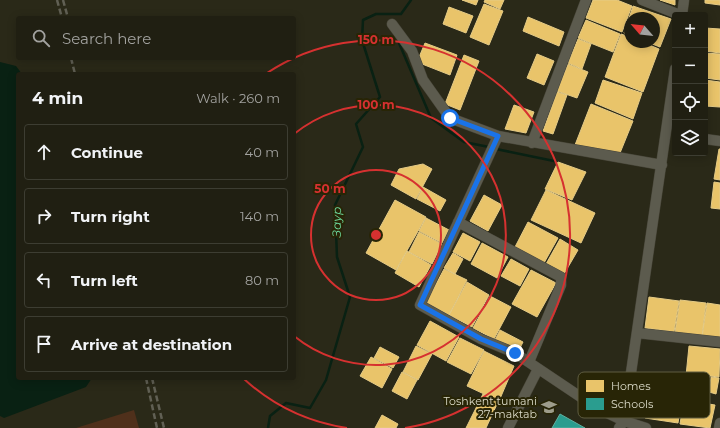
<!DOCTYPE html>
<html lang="en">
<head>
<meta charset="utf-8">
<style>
	:root { --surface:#201f12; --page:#2d2c20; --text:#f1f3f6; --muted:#a2a29f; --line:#3d3d32 }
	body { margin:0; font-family:Montserrat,sans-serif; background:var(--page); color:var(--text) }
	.controls { position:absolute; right:12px; top:12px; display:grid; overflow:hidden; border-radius:4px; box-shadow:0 2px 10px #0003 }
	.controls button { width:36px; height:36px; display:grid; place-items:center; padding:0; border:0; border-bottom:1px solid var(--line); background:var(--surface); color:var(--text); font:20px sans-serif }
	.compass { position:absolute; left:624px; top:12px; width:36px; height:36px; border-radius:50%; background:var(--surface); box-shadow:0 2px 10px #0003; rotate:298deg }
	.stop { position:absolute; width:12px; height:12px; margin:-9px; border:3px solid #1a73e8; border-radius:50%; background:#fff }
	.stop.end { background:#1a73e8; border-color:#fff; box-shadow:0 1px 4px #0008 }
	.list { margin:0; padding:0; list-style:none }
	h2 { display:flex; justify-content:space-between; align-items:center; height:52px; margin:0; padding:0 16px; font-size:17px }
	h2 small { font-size:13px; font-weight:400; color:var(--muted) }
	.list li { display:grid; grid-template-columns:26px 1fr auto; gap:12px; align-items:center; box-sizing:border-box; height:56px; margin:0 8px 8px; padding:0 8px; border:1px solid var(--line); border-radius:4px }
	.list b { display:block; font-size:15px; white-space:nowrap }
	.list em { font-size:13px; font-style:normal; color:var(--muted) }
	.icon { flex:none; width:22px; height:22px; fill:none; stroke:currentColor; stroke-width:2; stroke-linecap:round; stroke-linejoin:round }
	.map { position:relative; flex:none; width:720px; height:428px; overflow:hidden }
	.search { position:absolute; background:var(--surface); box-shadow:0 2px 10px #0003; left:16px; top:16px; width:280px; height:44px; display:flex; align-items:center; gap:10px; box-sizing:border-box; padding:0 14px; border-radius:4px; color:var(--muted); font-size:15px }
	.panel { position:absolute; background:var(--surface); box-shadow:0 2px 10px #0003; left:16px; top:72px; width:280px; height:308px; border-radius:4px }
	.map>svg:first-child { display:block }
	.green { fill:#4f301b }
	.water { fill:#092113 }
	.homes { fill:#e9c46a; stroke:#e5cb86 }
	.schools { fill:#2a9d8f; stroke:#5fb0a0 }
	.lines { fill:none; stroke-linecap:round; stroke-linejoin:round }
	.stream { stroke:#092113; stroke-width:2.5 }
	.minor-casing { stroke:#474538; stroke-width:11 }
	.minor { stroke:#5c5b4e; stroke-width:10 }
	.rail { stroke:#616054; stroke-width:2.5; stroke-dasharray:6 3; stroke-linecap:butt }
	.route { stroke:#1a73e8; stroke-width:5 }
	.ring { fill:none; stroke:#d63130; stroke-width:2 }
	.labels { text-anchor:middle; stroke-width:4; stroke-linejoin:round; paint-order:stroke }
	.poi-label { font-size:11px; fill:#dcdbc9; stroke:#282506; text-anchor:end }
	.water-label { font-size:12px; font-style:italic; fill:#6edb9f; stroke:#282506 }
	.key { fill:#282506; stroke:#5e5c40; stroke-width:1 }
	.key-label { font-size:11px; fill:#dcdbc9 }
	.centre { fill:#d63130; stroke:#282506; stroke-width:2 }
	.ring-label { font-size:12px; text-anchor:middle; font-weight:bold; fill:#d63130; stroke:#282506; stroke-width:4; stroke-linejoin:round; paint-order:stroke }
</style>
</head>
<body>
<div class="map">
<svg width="720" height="428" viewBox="0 0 720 428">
	<rect width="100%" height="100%" fill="#2a2918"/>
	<!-- green -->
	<path class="green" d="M134,410L139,428H76Z"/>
	<!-- water -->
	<path class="water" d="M0,62L16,66L22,74H18V378H92L86,387L4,418L0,416Z"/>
	<!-- homes -->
	<path class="homes" d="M462,0H478L476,5Z
		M485,0H504L500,9L484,2Z
		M593,0H617L632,6L622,32L586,18Z
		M660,0H675V5Z
		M705,0H720V5L705,3Z
		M484,4L503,11L489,45L470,37Z
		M633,6L671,19L660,47L647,42H654V18H630V36L624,33Z
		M449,7L473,16L466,33L443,24Z
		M528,17L564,32L559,46L523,31Z
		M586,20L620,34L613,52L578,38Z
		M705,28L720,29V53L705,51Z
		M621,34L630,37V42H642L659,49L643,92L605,77Z
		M578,39L591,44L582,69L568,63Z
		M425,43L457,55L450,75L417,62Z
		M705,53L720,54V80L705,78Z
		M537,54L554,61L544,85L527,78Z
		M464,55L479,61L460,110L445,104Z
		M568,64L588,72L577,98L557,91Z
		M603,80L642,93L633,119L595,103Z
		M705,80L720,82V107L705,106Z
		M557,92L567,95L553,134L543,131Z
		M591,104L633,121L620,153L575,145Z
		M514,105L534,112L526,133L505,129Z
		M719,149H720V180L714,179Z
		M558,162L586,172L572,200L545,189Z
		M423,164L432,169L416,199L391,185L399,169Z
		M714,182L720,183V209L711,208Z
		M423,187L446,200L440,211L417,199Z
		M546,190L595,213L581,243L531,220Z
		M484,195L502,205L488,231L470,221Z
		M395,200L426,217L396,270L366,253Z
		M426,218L449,230L442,243L419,231Z
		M528,222L558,238L544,263L515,247Z
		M419,232L442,244L432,264L409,252Z
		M463,233L480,242L470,261L453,252Z
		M560,239L578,250L564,274L546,264Z
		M482,243L508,257L497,278L471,264Z
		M407,251L431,265L419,287L395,273Z
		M453,253L463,259L455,274L444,268Z
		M511,259L529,269L520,286L501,276Z
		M444,269L467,280L449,315L426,303Z
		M531,270L556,283L537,317L512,304Z
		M467,282L489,295L472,327L449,315Z
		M490,296L511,307L494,339L473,328Z
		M649,297L679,301L674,332L645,328Z
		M680,300L706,303L702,337L675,332Z
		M707,303L720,305V339L702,337Z
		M430,321L459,337L446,361L417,345Z
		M500,330L523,342L518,352L495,340Z
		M460,338L484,350L471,374L447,362Z
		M416,346L432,354L418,380L403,372Z
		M689,346L720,349L719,377L710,376L709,378L686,376Z
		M380,347L399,357L393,368L374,358Z
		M484,351L514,366L499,401L467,386Z
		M371,357L392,369L382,388L360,376Z
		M402,372L417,380L407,399L392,391Z
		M711,377L719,378L716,394L709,392Z
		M649,392L682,398L678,423L645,418Z
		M483,394L498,402L486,428H466Z
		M684,400L715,405L710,428L680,424Z
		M382,415L398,424L396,428H375Z"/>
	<!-- schools -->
	<path class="schools" d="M560,414L585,428H552Z"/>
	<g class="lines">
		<!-- stream -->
		<path class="stream" d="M399,43L431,118L464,142L489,147
			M496,149L554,161
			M268,428L270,416L286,403L310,408L326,380L350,297L337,257L335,205L363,147L356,124L380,97L362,40L363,20L376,14H401L411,0"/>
		<defs>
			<path id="minor" d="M642,0L680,15
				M682,15L684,0
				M392,24L412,51L423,80L450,118L498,136L662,165
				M498,136L420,305L481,339L515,353L597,408L624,421L619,428
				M705,139L720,141
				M532,143L586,0
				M458,222L561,277V285L529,362
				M637,333L720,342
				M508,428L538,369
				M646,428L624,421L675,69
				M719,428L720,423"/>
		</defs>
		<!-- minor casing -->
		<use href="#minor" class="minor-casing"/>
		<!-- minor -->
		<use href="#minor" class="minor"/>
		<!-- rail -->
		<path class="rail" d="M57,0L62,18
			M63,0L68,18
			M71,58L75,74
			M146,378L157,428
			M152,378L164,428"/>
	</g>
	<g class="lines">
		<!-- route -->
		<path class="route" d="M450,118L498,136L420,305L481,339L515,353"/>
	</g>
	<!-- distance rings -->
	<g class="ring">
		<circle cx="376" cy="235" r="65"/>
		<path d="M294 134A130 130 0 1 1 294 336"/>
		<path d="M347 428A195 195 0 0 1 244 379M267 73A195 195 0 1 1 405 428"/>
	</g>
	<!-- icons -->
	<defs>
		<symbol id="school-bare" viewBox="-9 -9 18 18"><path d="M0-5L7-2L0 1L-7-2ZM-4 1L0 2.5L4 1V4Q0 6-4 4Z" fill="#9e9d8b" stroke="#282506" stroke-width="2.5" paint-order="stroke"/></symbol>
	</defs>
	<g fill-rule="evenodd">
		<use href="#school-bare" x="538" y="396" width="22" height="22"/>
	</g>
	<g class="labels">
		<!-- poi labels -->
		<g class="poi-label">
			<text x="537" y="405">Toshkent tumani<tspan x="537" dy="13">27-maktab</tspan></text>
		</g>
		<!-- water labels -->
		<g class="water-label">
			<text transform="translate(337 222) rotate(-89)" y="4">Заур</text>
		</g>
	</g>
	<!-- legend -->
	<rect x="578" y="372" width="132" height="46" rx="6" class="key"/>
	<rect x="586" y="380" width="18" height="12" fill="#e9c46a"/>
	<rect x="586" y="398" width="18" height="12" fill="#2a9d8f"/>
	<g class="key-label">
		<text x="611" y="390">Homes</text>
		<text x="611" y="408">Schools</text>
	</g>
	<circle cx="376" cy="235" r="6" class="centre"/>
	<g class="ring-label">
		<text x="376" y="44">150 m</text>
		<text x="376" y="109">100 m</text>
		<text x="330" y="193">50 m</text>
	</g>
</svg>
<div class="controls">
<button>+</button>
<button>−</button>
<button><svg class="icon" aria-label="locate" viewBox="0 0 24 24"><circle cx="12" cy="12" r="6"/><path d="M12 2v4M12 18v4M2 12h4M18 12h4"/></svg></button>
<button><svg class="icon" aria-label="layers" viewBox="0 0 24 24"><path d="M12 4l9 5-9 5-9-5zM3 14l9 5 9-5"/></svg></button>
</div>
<svg class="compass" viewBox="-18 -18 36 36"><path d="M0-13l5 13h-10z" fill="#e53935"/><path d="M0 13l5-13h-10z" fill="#a2a29f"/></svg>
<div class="stop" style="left:450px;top:118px"></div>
<div class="stop end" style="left:515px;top:353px"></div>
<div class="search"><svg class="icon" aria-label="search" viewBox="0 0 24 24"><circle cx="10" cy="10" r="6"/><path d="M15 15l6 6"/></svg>Search here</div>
<section class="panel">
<h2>4 min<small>Walk · 260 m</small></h2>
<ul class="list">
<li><svg class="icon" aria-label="ahead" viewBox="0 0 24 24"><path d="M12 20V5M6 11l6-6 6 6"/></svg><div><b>Continue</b></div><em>40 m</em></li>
<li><svg class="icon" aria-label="right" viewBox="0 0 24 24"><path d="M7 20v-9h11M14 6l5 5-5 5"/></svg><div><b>Turn right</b></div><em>140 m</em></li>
<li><svg class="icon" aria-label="left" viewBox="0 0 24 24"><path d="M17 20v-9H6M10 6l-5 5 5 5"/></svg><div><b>Turn left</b></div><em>80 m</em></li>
<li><svg class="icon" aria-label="arrive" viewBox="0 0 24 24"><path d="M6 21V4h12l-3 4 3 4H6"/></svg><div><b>Arrive at destination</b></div></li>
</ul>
</section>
</div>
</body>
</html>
